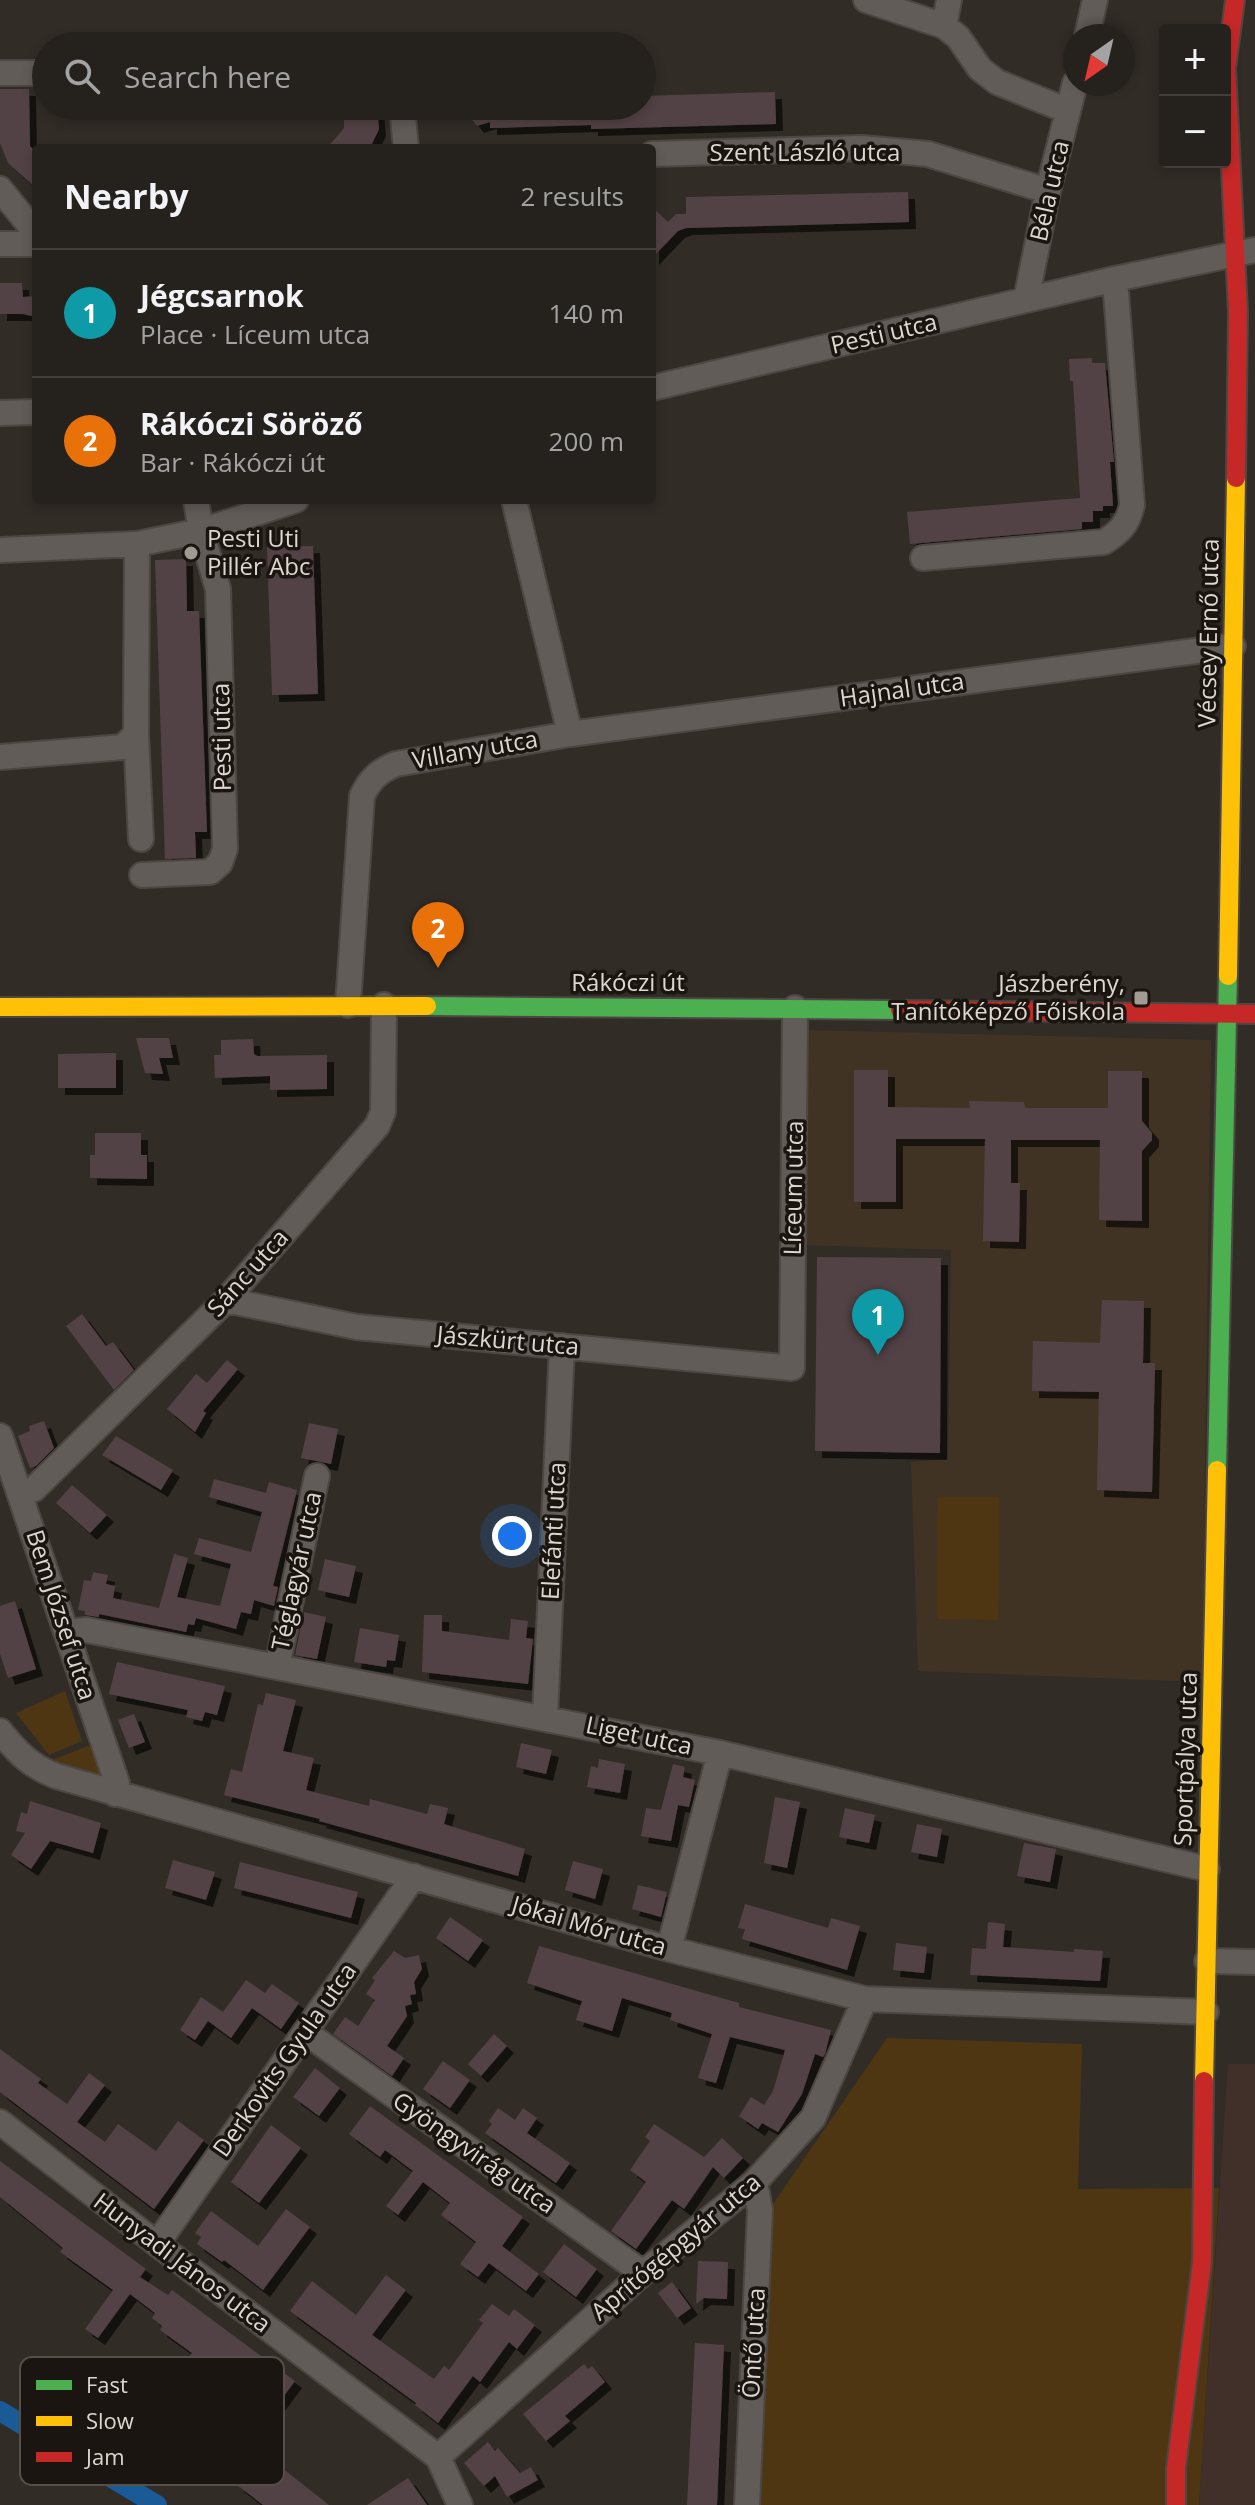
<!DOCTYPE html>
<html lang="en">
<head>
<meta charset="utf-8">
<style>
	:root { --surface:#25211c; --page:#312e29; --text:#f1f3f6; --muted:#a3a3a3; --line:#423e3b; --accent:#b45309 }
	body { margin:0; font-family:"Open Sans",sans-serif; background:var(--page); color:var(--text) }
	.controls { position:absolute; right:24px; top:24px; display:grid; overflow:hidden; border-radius:8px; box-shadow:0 4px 12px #0003 }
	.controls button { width:72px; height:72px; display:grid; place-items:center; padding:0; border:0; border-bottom:2px solid var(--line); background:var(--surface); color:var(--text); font:40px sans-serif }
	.compass { position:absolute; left:1063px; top:24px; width:72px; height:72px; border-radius:50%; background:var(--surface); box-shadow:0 4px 12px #0003; rotate:214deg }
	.you { position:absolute; left:512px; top:1536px; width:28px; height:28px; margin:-20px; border:6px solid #fff; border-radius:50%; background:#1a73e8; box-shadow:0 0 0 12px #1a73e833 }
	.badge { display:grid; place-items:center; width:52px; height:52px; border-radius:50%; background:var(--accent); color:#fff; font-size:26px; font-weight:700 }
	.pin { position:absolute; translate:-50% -66px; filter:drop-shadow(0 2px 4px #0008) }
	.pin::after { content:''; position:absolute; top:42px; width:28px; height:24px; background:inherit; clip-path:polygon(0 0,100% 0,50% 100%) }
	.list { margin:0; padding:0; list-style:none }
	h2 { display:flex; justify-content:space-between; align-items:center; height:104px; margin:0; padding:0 32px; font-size:34px }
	h2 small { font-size:26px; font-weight:400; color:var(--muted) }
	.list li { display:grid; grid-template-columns:52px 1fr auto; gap:24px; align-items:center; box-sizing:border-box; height:128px; padding:0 32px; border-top:2px solid var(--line) }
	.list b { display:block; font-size:30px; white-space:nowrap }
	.list p { margin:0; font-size:26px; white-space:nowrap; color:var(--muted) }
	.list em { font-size:26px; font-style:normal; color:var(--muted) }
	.icon { flex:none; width:44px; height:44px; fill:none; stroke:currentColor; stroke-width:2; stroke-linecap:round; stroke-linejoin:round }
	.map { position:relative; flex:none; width:1255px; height:2505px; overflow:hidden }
	.search { position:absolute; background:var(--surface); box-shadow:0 4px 12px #0003; left:32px; top:32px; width:624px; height:88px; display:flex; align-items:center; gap:20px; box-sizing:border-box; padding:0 28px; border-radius:44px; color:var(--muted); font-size:30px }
	.panel { position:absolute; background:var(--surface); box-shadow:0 4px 12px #0003; left:32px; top:144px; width:624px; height:360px; border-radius:8px }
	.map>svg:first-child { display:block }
	.industrial { fill:#413029 }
	.built { fill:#413324 }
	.green { fill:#4f3612 }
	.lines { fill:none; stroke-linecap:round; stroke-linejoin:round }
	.canal { stroke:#1a5a96; stroke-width:20 }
	.building { fill:#534245; filter:url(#shadow) }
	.street-casing { stroke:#4c4742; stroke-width:28 }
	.fast-casing { stroke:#4c4742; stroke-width:22 }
	.slow-casing { stroke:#4c4742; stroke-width:22 }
	.jam-casing { stroke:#4c4742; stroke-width:22 }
	.street { stroke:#615c58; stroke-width:24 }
	.fast { stroke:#4caf50; stroke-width:18 }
	.slow { stroke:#ffc107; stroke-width:18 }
	.jam { stroke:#c62828; stroke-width:18 }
	.poi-dot { fill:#a19b94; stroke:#1a1510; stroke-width:3 }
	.labels { text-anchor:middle; stroke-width:7; stroke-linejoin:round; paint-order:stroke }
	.street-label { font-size:24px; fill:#ded7d0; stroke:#1a1510 }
	.poi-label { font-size:24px; fill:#ded7d0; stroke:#1a1510; text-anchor:start }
	.key { fill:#1a1510; stroke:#554f4a; stroke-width:2 }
	.key-label { font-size:22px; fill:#ded7d0 }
</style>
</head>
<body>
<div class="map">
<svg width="1255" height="2505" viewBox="0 0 1255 2505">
	<defs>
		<filter id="shadow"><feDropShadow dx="7" dy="7" stdDeviation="0" flood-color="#0009"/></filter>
	</defs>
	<rect width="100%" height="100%" fill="#312c26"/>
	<!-- industrial -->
	<path class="industrial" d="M1228,2064H1255V2505H1199Z"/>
	<!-- built -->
	<path class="built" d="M807,1030L1211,1040L1202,1682L918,1671L911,1462L948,1459L951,1250L802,1245Z"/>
	<!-- green -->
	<path class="green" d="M938,1497H999L998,1620L937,1619Z
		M65,1691L82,1741L49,1755L16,1713Z
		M88,1746L95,1749L105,1784L55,1770L52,1760Z
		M887,2038L1082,2044L1078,2189L1219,2188L1199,2505H759L771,2207Z"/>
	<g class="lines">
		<!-- canal -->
		<path class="canal" d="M0,2411L157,2505"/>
	</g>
	<!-- building -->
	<path class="building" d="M0,89H29L30,146L36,152V188L8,163L0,143Z
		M775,92L776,124L591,129V125L490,128V122L477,126L461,106H642V96Z
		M344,106H377L379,129L370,148H327L344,128Z
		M908,192L909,222L686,228L678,231L652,258V207L668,222L676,214H686V197Z
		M0,283H22L23,297L36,296V317L23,314H0Z
		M1092,358V363H1105L1114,462H1110L1113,506H1103V511H1093V522H1082V529L910,544L907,512L1080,498L1073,381H1070L1069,359Z
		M313,546L318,694L272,695L267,547Z
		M186,559L187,611H199L207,832H195L196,858L165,859L155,560Z
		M136,1038H169L173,1058H159L163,1074L145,1073Z
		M253,1039L254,1054L257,1056L327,1055V1089L270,1090V1076L215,1078L214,1055H221V1040Z
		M116,1053V1088H58V1054Z
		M854,1070H888V1107L970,1108L969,1101L1024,1102L1025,1108H1108V1071H1142V1121L1152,1133V1140L1142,1151V1221L1099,1220L1100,1140H1011V1183H1020L1019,1242L983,1241L985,1139H896V1202H854Z
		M95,1133H141V1155H147V1179L90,1178V1155H95Z
		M817,1257L941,1258L940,1453L815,1451Z
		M1102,1300L1144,1301L1143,1363H1155L1152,1492L1097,1490L1099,1392L1032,1391L1033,1341L1100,1343Z
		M82,1314L106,1346L113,1342L134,1370L114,1390L66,1326Z
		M227,1360L238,1369L203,1411L206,1413L195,1432L167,1409L196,1374L207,1383Z
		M44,1421L54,1448L36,1466L30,1468L18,1436L30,1431L29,1426Z
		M309,1423L338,1429L331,1464L301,1458Z
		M116,1436L173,1470L161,1490L102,1455Z
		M214,1479L266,1493L269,1482L297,1490L273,1586L278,1587L274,1606L254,1600L251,1614L241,1612L236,1629L196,1618L194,1625L188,1624L186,1632L99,1614V1617L85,1615V1611L78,1610L84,1580L91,1581L93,1572L108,1575L106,1584L115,1586L113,1598L159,1608L174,1554L188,1558L177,1597L220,1606L231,1564L194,1554L199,1538L251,1552L262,1512L209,1497Z
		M72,1485L107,1515L90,1533L56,1503Z
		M325,1559L356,1566L349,1597L318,1590Z
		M15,1601L36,1669L8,1678L0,1654V1606Z
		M304,1612L326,1617L317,1659L295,1655Z
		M424,1615H442V1631L509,1640L511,1619L528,1621L526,1638L533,1639L528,1684L422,1672Z
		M360,1628L399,1635L395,1661L387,1660L386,1667L354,1662Z
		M117,1662L225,1686L217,1715L205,1712L202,1721L186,1717L188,1710L109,1694Z
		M266,1693L296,1700L283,1751L314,1758L306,1790L369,1806L370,1799L427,1814L430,1804L448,1808L444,1824L525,1849L518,1876L319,1821L320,1819L224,1795L231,1769L242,1772L258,1704L263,1705Z
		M134,1714L145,1742L129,1748L118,1720Z
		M521,1743L552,1750L546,1774L516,1767Z
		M599,1759L625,1764L620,1793L587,1787L591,1766L598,1768Z
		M673,1764L685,1767L683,1777L695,1780L689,1807L678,1805L671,1841L641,1836L646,1808L661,1810Z
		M775,1797L800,1802L787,1868L764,1863Z
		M30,1801L101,1823L93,1853L50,1841L31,1869L11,1855L25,1833L16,1831L21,1812L27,1814Z
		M845,1808L875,1815L869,1843L839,1837Z
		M917,1824L942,1829L937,1857L911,1852Z
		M1024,1843L1056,1849L1050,1882L1017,1876Z
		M173,1860L215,1872L206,1900L165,1888Z
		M573,1861L603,1869L595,1899L565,1890Z
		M240,1862L358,1892L351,1918L234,1888Z
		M638,1885L667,1892L661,1917L632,1909Z
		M745,1904L828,1928L831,1918L860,1926L847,1970L742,1939L745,1929L738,1928Z
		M450,1917L483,1940L468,1961L436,1938Z
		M988,1922L1005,1924L1003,1947L1074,1952V1949L1103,1951L1100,1981L970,1975L972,1948L986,1949Z
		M896,1943L927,1947L924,1973L893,1970Z
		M539,1946L739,2003V2007L831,2030L825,2054L823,2057L815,2054L802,2094L778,2132L762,2123L758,2129L739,2116L751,2097L764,2105L773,2091L785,2050L730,2037L716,2083L698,2078L712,2034L670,2020L672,2013L622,1998L612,2031L576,2020L582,2001L527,1983Z
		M394,1951L405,1958L419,1955L422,1969L414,1982L416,1994L410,1995L412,2004L405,2006L407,2016L387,2046L404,2058L392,2076L333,2034L345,2017L358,2026L375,2000L366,1994L375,1980L372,1978Z
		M246,1980L265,1993L272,1984L299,2003L281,2029L252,2008L231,2038L208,2021L195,2040L180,2030L201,1997L223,2012Z
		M494,2034L507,2046L481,2076L468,2064Z
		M0,2049L41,2079L38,2083L67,2104L89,2073L105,2085L77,2122L105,2142L118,2124L156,2151L178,2121L204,2140L154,2209L0,2092Z
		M443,2061L470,2080L450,2108L423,2089Z
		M315,2068L340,2088L319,2116L293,2097Z
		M370,2106L523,2217L502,2246L539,2274L526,2291L489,2263L478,2277L460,2264L476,2242L441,2215L450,2203L423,2182L398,2215L386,2206L413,2171L385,2150L380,2157L349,2134Z
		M498,2108L515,2120L523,2108L537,2118L527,2133L570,2163L556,2183L485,2133L492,2124L489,2121Z
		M654,2124L704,2157L722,2138L743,2158L724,2178L713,2167L684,2209L672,2200L636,2249L611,2231L646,2182L630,2170L650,2141L645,2137Z
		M271,2125L301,2148L259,2203L231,2182Z
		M0,2161L146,2269L140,2277L168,2295L172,2290L295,2381L247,2446L199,2410L206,2400L174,2377L192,2353L160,2330L162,2326L152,2318L155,2313L130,2294L98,2338L85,2329L113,2290L60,2252L63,2248L0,2197Z
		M286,2209L310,2227L263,2290L224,2260L222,2262L197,2244L201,2237L195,2233L211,2211L258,2246Z
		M564,2244L597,2269L576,2297L543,2272Z
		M698,2261L728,2262L727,2299L704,2298L696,2304Z
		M386,2275L406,2290L372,2335L434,2379L444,2366L449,2370L483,2323L479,2320L492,2304L509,2316L514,2309L535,2325L517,2349L509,2342L480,2382L473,2376L438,2423L415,2405L416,2403L290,2311L312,2281L356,2315Z
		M672,2282L691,2308L677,2318L658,2293Z
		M695,2343L724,2345L717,2505H687Z
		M584,2364L588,2369L592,2366L605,2382L565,2416L570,2421L546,2441L523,2414Z
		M488,2442L495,2451L498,2448L520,2473L531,2467L538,2480L507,2497L495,2476L484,2486L464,2463Z
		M263,2453L329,2505H263L237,2485Z
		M408,2478L427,2505H367Z"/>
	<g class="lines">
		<defs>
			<path id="street" d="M866,0L944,26L958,37L980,69L997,82L1068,111
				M944,26L949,0
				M1087,36L1095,0
				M0,73H46
				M402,106L406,148
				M652,154L862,148L928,154L1048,191
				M0,189L36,233
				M0,244H36
				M1026,300L1048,191L1075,83
				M652,388L1115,279L1255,250
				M0,413L36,412
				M514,500L570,734
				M137,544L136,734L141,839
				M0,550L137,544L201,531L296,500
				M923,558L1104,542C1120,532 1128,524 1132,505L1115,279
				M0,757L123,747L136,734
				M142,875L210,872L220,863L225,849L218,589L201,531L196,500
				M348,1005L362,796C370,779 379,771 396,764L570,734L1233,646
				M226,1300L357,1327L792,1368L795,1008
				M0,1436L117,1783L115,1794
				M21,1494L34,1489L226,1300L377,1126L383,1112L384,1005
				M66,1632L87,1630L720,1753L1207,1869
				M277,1667L317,1476
				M545,1717L562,1346
				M0,1731C17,1752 30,1766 56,1776L669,1949L865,1999L1206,2012
				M669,1949L720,1753
				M1207,1961L1255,1962
				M305,2032L643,2273
				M0,2122L157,2244L438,2457L460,2505
				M157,2244L414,1876
				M438,2457L643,2273L755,2182L813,2118L865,1999
				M747,2505L760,2210L755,2182"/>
			<path id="fast" d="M427,1006L900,1010
				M1217,1470L1228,976"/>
			<path id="slow" d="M1228,976L1236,478
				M0,1007L427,1006
				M1204,2081L1217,1470"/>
			<path id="jam" d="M1235,0L1226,68L1238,312L1236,478
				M900,1010L1255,1014
				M1176,2505V2468L1202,2262L1204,2081"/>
		</defs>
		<!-- street casing -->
		<use href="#street" class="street-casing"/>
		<!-- fast casing -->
		<use href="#fast" class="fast-casing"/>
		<!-- slow casing -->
		<use href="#slow" class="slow-casing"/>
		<!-- jam casing -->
		<use href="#jam" class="jam-casing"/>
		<!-- street -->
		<use href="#street" class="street"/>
		<!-- fast -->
		<use href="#fast" class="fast"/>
		<!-- slow -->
		<use href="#slow" class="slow"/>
		<!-- jam -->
		<use href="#jam" class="jam"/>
	</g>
	<!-- markers -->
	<g class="poi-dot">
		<circle cx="191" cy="553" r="8"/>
		<rect x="1133" y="990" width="16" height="16" rx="4"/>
	</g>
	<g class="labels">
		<!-- street labels -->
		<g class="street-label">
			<text x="805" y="161">Szent László utca</text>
			<text transform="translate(1050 191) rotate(-77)" y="8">Béla utca</text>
			<text transform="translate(884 334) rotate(-13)" y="8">Pesti utca</text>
			<text transform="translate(1209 633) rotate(-89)" y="8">Vécsey Ernő utca</text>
			<text transform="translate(902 690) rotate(-8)" y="8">Hajnal utca</text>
			<text transform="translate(222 737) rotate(-91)" y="8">Pesti utca</text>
			<text transform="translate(475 750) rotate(-10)" y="8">Villany utca</text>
			<text x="628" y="991">Rákóczi út</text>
			<text transform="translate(794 1188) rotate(-89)" y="8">Líceum utca</text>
			<text transform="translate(248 1273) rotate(-48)" y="8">Sánc utca</text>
			<text transform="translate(508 1341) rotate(5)" y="8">Jászkürt utca</text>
			<text transform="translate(554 1531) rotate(-87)" y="8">Elefánti utca</text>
			<text transform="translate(297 1571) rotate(-78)" y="8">Téglagyár utca</text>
			<text transform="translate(61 1615) rotate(72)" y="8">Bem József utca</text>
			<text transform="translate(639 1736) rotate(12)" y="8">Liget utca</text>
			<text transform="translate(1186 1759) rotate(-88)" y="8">Sportpálya utca</text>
			<text transform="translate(589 1926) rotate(16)" y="8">Jókai Mór utca</text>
			<text transform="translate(285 2060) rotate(-55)" y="8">Derkovits Gyula utca</text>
			<text transform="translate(474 2153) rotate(35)" y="8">Gyöngyvirág utca</text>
			<text transform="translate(676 2247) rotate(-40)" y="8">Aprítógépgyár utca</text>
			<text transform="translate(182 2263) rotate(37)" y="8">Hunyadi János utca</text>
			<text transform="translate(754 2343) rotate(-87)" y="8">Öntő utca</text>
		</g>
		<!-- poi labels -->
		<g class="poi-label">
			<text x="207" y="547">Pesti Uti<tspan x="207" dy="28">Pillér Abc</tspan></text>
			<text x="1125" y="992" text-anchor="end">Jászberény,<tspan x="1125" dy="28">Tanítóképző Főiskola</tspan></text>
		</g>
	</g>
	<!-- legend -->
	<rect x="20" y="2357" width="264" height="128" rx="12" class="key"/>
	<rect x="36" y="2380" width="36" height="10" fill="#4caf50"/>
	<rect x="36" y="2416" width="36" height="10" fill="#ffc107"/>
	<rect x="36" y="2452" width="36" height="10" fill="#c62828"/>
	<g class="key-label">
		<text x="86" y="2393">Fast</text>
		<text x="86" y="2429">Slow</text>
		<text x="86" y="2465">Jam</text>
	</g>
</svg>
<div class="controls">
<button>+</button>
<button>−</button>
</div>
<svg class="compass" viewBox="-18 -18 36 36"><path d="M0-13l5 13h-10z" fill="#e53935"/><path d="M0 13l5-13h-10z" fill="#a3a3a3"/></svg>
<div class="you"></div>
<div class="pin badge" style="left:878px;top:1355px;background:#0f9aa8">1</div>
<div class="pin badge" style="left:438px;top:968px;background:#e8710a">2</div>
<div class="search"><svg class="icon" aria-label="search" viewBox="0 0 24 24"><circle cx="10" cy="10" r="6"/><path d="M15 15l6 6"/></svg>Search here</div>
<section class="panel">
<h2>Nearby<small>2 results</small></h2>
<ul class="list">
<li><span class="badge" style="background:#0f9aa8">1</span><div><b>Jégcsarnok</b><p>Place · Líceum utca</p></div><em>140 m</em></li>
<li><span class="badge" style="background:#e8710a">2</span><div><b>Rákóczi Söröző</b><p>Bar · Rákóczi út</p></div><em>200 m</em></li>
</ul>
</section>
</div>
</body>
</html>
